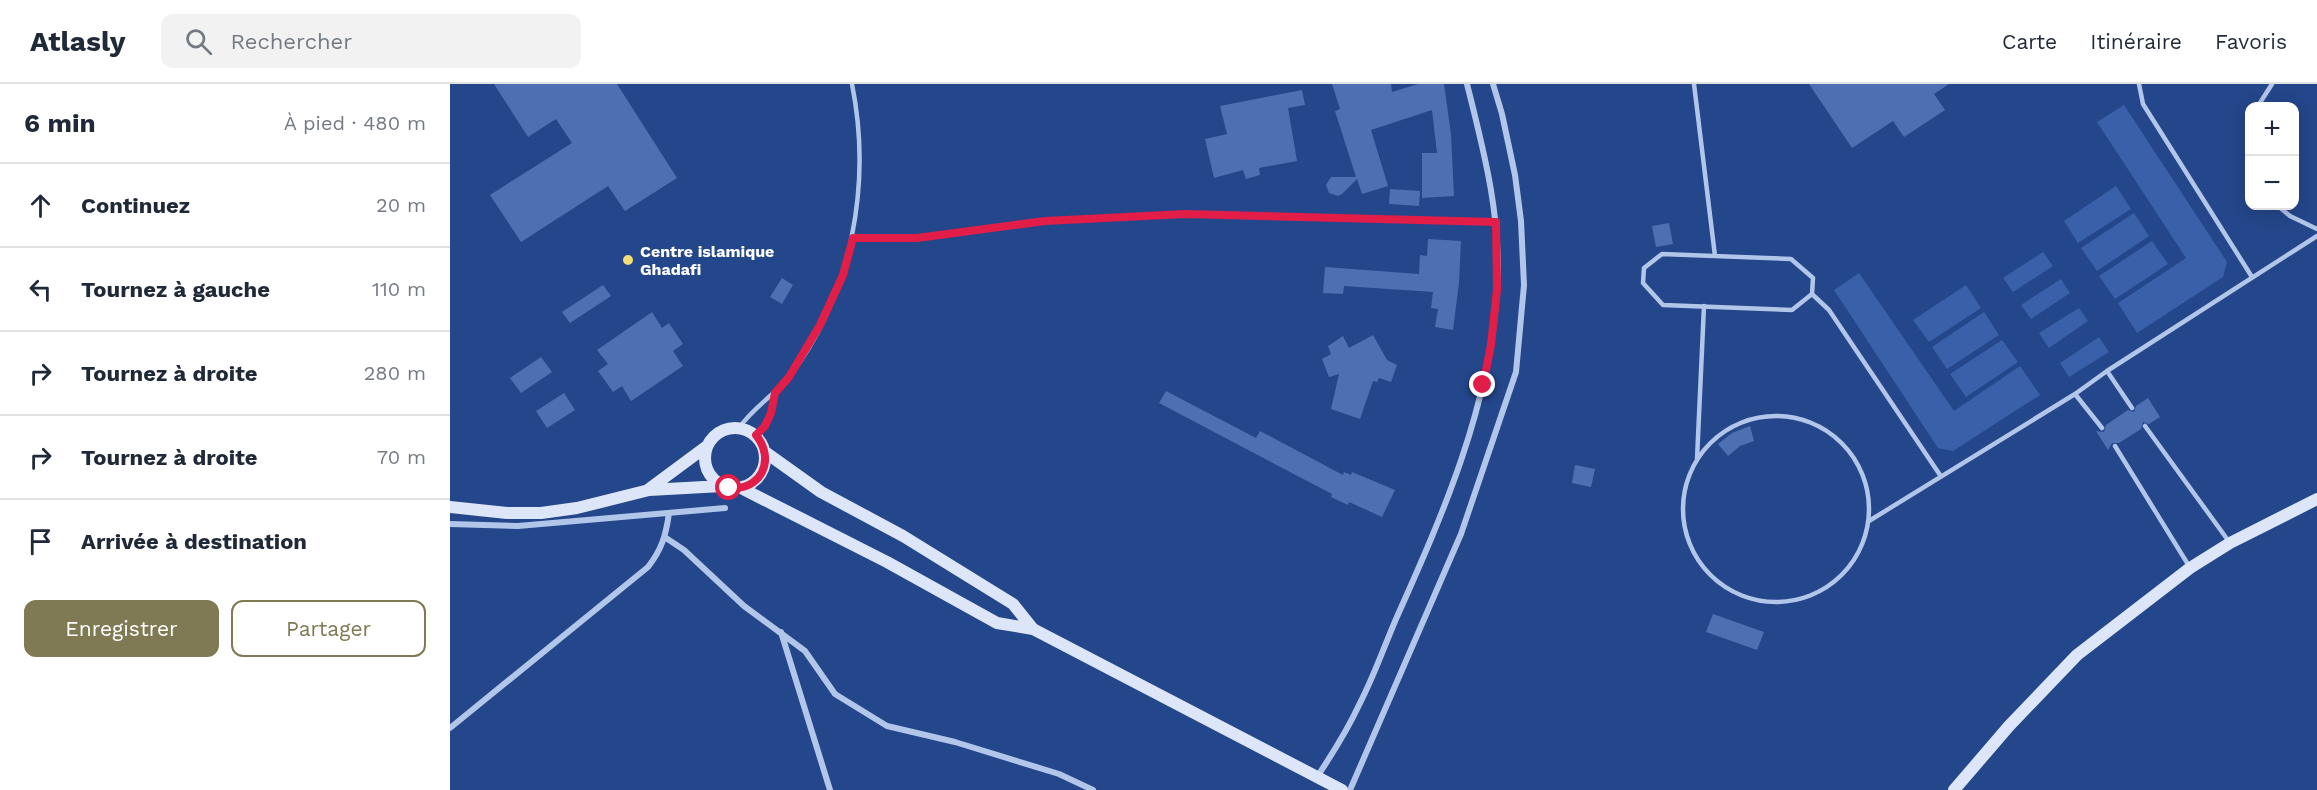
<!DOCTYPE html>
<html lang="fr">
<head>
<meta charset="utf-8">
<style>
	:root { --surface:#fff; --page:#f2f2f3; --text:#1f2937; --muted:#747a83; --line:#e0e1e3; --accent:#7f7a53 }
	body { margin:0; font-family:"Work Sans",sans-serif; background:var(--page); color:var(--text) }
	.controls { position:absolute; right:18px; top:18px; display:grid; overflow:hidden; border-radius:12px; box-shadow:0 3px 15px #0003 }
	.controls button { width:54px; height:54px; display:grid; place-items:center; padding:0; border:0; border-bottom:2px solid var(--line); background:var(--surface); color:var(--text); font:30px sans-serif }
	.stop { position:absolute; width:18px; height:18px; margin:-14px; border:4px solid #e11d48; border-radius:50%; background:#fff }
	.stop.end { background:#e11d48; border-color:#fff; box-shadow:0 2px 6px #0008 }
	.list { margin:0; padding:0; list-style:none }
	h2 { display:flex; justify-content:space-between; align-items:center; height:78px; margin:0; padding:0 24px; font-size:26px }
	h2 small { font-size:20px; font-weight:400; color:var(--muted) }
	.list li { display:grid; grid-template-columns:39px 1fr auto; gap:18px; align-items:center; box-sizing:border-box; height:84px; padding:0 24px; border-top:2px solid var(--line) }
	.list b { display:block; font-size:22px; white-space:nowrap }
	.list em { font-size:20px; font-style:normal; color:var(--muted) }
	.actions { display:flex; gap:12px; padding:18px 24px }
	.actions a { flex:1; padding:14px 0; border:2px solid var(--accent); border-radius:12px; text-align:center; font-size:21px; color:var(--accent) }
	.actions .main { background:var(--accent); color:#fff }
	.icon { flex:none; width:33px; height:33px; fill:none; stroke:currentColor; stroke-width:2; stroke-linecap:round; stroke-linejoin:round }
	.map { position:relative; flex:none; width:1867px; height:706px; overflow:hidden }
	header { display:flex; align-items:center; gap:36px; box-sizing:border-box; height:84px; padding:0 30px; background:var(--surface); border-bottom:2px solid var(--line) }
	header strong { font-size:28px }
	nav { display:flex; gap:33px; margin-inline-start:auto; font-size:21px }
	.search { width:420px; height:54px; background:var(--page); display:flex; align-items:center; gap:15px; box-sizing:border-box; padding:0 21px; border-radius:12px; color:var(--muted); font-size:22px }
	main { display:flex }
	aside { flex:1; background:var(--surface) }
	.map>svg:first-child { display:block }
	.green { fill:#3960a8 }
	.building { fill:#4d70b2 }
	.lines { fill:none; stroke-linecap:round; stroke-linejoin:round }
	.lane { stroke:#b2c6ea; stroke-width:4.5 }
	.street { stroke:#b2c6ea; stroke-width:6 }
	.secondary { stroke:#dde6f8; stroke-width:12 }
	.route { stroke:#e11d48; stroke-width:8 }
	.poi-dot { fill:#f4dc76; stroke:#24478b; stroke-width:2 }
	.labels { text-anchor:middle; stroke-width:6; stroke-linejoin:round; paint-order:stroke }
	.poi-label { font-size:16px; font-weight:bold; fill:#fff; stroke:#24478b; text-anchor:start }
</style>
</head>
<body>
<header>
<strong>Atlasly</strong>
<div class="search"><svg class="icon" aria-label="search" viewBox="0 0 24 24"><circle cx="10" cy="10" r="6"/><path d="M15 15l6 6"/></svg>Rechercher</div>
<nav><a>Carte</a><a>Itinéraire</a><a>Favoris</a></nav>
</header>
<main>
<aside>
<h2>6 min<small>À pied · 480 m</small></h2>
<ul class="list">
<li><svg class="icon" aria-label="ahead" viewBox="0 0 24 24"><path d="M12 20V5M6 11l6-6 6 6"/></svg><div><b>Continuez</b></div><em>20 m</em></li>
<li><svg class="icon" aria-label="left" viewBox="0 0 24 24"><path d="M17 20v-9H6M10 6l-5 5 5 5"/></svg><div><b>Tournez à gauche</b></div><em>110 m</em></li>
<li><svg class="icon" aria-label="right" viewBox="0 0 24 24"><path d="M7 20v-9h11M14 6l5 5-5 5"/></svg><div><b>Tournez à droite</b></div><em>280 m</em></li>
<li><svg class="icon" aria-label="right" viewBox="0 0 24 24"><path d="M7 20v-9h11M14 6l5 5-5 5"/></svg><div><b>Tournez à droite</b></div><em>70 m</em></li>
<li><svg class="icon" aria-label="arrive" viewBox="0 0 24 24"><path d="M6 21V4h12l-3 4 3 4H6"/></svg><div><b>Arrivée à destination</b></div></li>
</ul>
<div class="actions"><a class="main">Enregistrer</a><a>Partager</a></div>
</aside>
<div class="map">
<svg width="1867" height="706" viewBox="0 0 1867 706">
	<rect width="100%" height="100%" fill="#24478b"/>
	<!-- green -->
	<path class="green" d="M1674,21L1777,178L1773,193L1687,249L1668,219L1736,174L1647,38Z
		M1666,102L1681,125L1628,159L1614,137Z
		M1684,129L1699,152L1647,187L1631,164Z
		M1702,157L1718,180L1665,215L1649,192Z
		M1593,168L1603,182L1563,208L1553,194Z
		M1409,189L1504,327L1570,282L1590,311L1503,367L1488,364L1384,206Z
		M1611,195L1620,209L1581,235L1571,221Z
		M1516,201L1531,224L1479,258L1463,236Z
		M1629,224L1638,237L1599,264L1589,249Z
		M1534,228L1549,251L1497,285L1482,263Z
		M1649,253L1659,268L1619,293L1610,279Z
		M1552,256L1568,278L1516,313L1500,290Z"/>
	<!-- building -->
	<path class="building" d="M44,0H167L227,94L175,127L158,102L71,158L40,111L122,59L106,35L78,53Z
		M882,0H941L942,8L968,0H994L1001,50L1004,112L972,114V69H987L982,26L921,46L938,102L912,110L907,95L892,110L888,112L879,109L876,101L881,93H906L885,27L890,25Z
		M1359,0H1499L1484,10L1495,26L1454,53L1443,37L1402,64Z
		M852,6L855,21L838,24L847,77L809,84L810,91L796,95L793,86L764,94L755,55L777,50L770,22Z
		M940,105L970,107L969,122L939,120Z
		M1219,139L1223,160L1206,163L1202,142Z
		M978,155L1011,157L1009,199L1003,246L985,243L988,225L981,224L983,208L894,202L893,210L873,209L875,183L969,190L970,171L977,172Z
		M332,194L343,201L332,220L320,213Z
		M153,201L161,212L120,239L112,228Z
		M202,228L212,244L219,239L233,260L223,267L233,282L181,317L172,302L163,308L148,287L158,280L147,266Z
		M923,251L937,276L947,281L941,298L929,294L927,298L923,297L910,335L881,325L889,290L879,293L872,275L881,270L878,262L893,252L899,264Z
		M91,273L102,288L71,309L60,294Z
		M716,307L806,354L810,347L893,391L894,388L901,391L902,388L945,406L932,433L899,418L898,421L881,413L882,410L709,319Z
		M114,309L125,326L97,344L86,327Z
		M1698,314L1710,333L1699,340L1693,338L1691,345L1669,359H1662L1658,366L1646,347L1654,348L1656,341L1678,326L1684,328L1686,322Z
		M1300,342L1304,357L1290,362L1278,372L1268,360L1282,349Z
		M1125,381L1145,385L1141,403L1122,399Z
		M1263,530L1314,548L1307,566L1256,548Z"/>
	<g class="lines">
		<!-- lane -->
		<path class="lane" d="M1244,0L1265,172
			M1689,0L1693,20L1802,193
			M1808,22L1822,0
			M1828,122L1840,132L1867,145
			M403,154H467L595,137L735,130L1046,139
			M1212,170L1341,175L1363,194L1362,210L1342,226L1213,221L1193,199L1194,184Z
			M1362,210L1379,226L1490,391
			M1657,287L1682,324
			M1625,310L1652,344
			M1233 425a93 93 0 1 1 186 0a93 93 0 1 1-186 0Z
			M1695,342L1780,459
			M289,344C304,322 324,312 340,292C402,209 422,100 402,0
			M306,352C318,338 322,326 325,309
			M1665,362L1739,482
			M1247,375L1254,222
			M1419,437L1625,310L1657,287L1867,152"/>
		<!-- street -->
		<path class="street" d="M0,440L68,442L275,424
			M216,454L234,466L294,522L355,567L385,610L437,642L505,658L609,690L643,706
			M331,548L380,706
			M0,644L198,483C212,465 216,451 219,429
			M867,693C883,669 898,645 910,619C924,592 934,563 946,535C993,430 1040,323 1047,206C1052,136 1034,67 1017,0
			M900,706L1011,450L1066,288L1074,201L1071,137L1065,91L1052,30L1043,0"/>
		<!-- secondary -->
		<path class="secondary" d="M255 374a30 30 0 1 1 60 0a30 30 0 1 1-60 0Z
			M315,368L371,408L453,452L563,520L583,545
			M291,404L437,478L547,539L583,545L892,706
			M199,405L257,362
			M0,423L57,429H91L127,424L199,406L272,402
			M1504,706L1559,642L1627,571L1740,484L1780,459L1867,415"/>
	</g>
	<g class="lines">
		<!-- route -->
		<path class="route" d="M279,404C311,407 326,376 306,351L315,342L321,329L325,309L339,293L370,241L393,191L403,154H467L595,137L735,130L1046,138L1047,205L1041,261L1033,301"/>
	</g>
	<!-- markers -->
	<circle class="poi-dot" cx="178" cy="176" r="6"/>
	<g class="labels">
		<!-- poi labels -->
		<g class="poi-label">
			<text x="190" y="173">Centre islamique<tspan x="190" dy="18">Ghadafi</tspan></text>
		</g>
	</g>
</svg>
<div class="controls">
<button>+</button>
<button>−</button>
</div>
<div class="stop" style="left:279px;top:404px"></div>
<div class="stop end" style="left:1033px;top:301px"></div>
</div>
</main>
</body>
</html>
